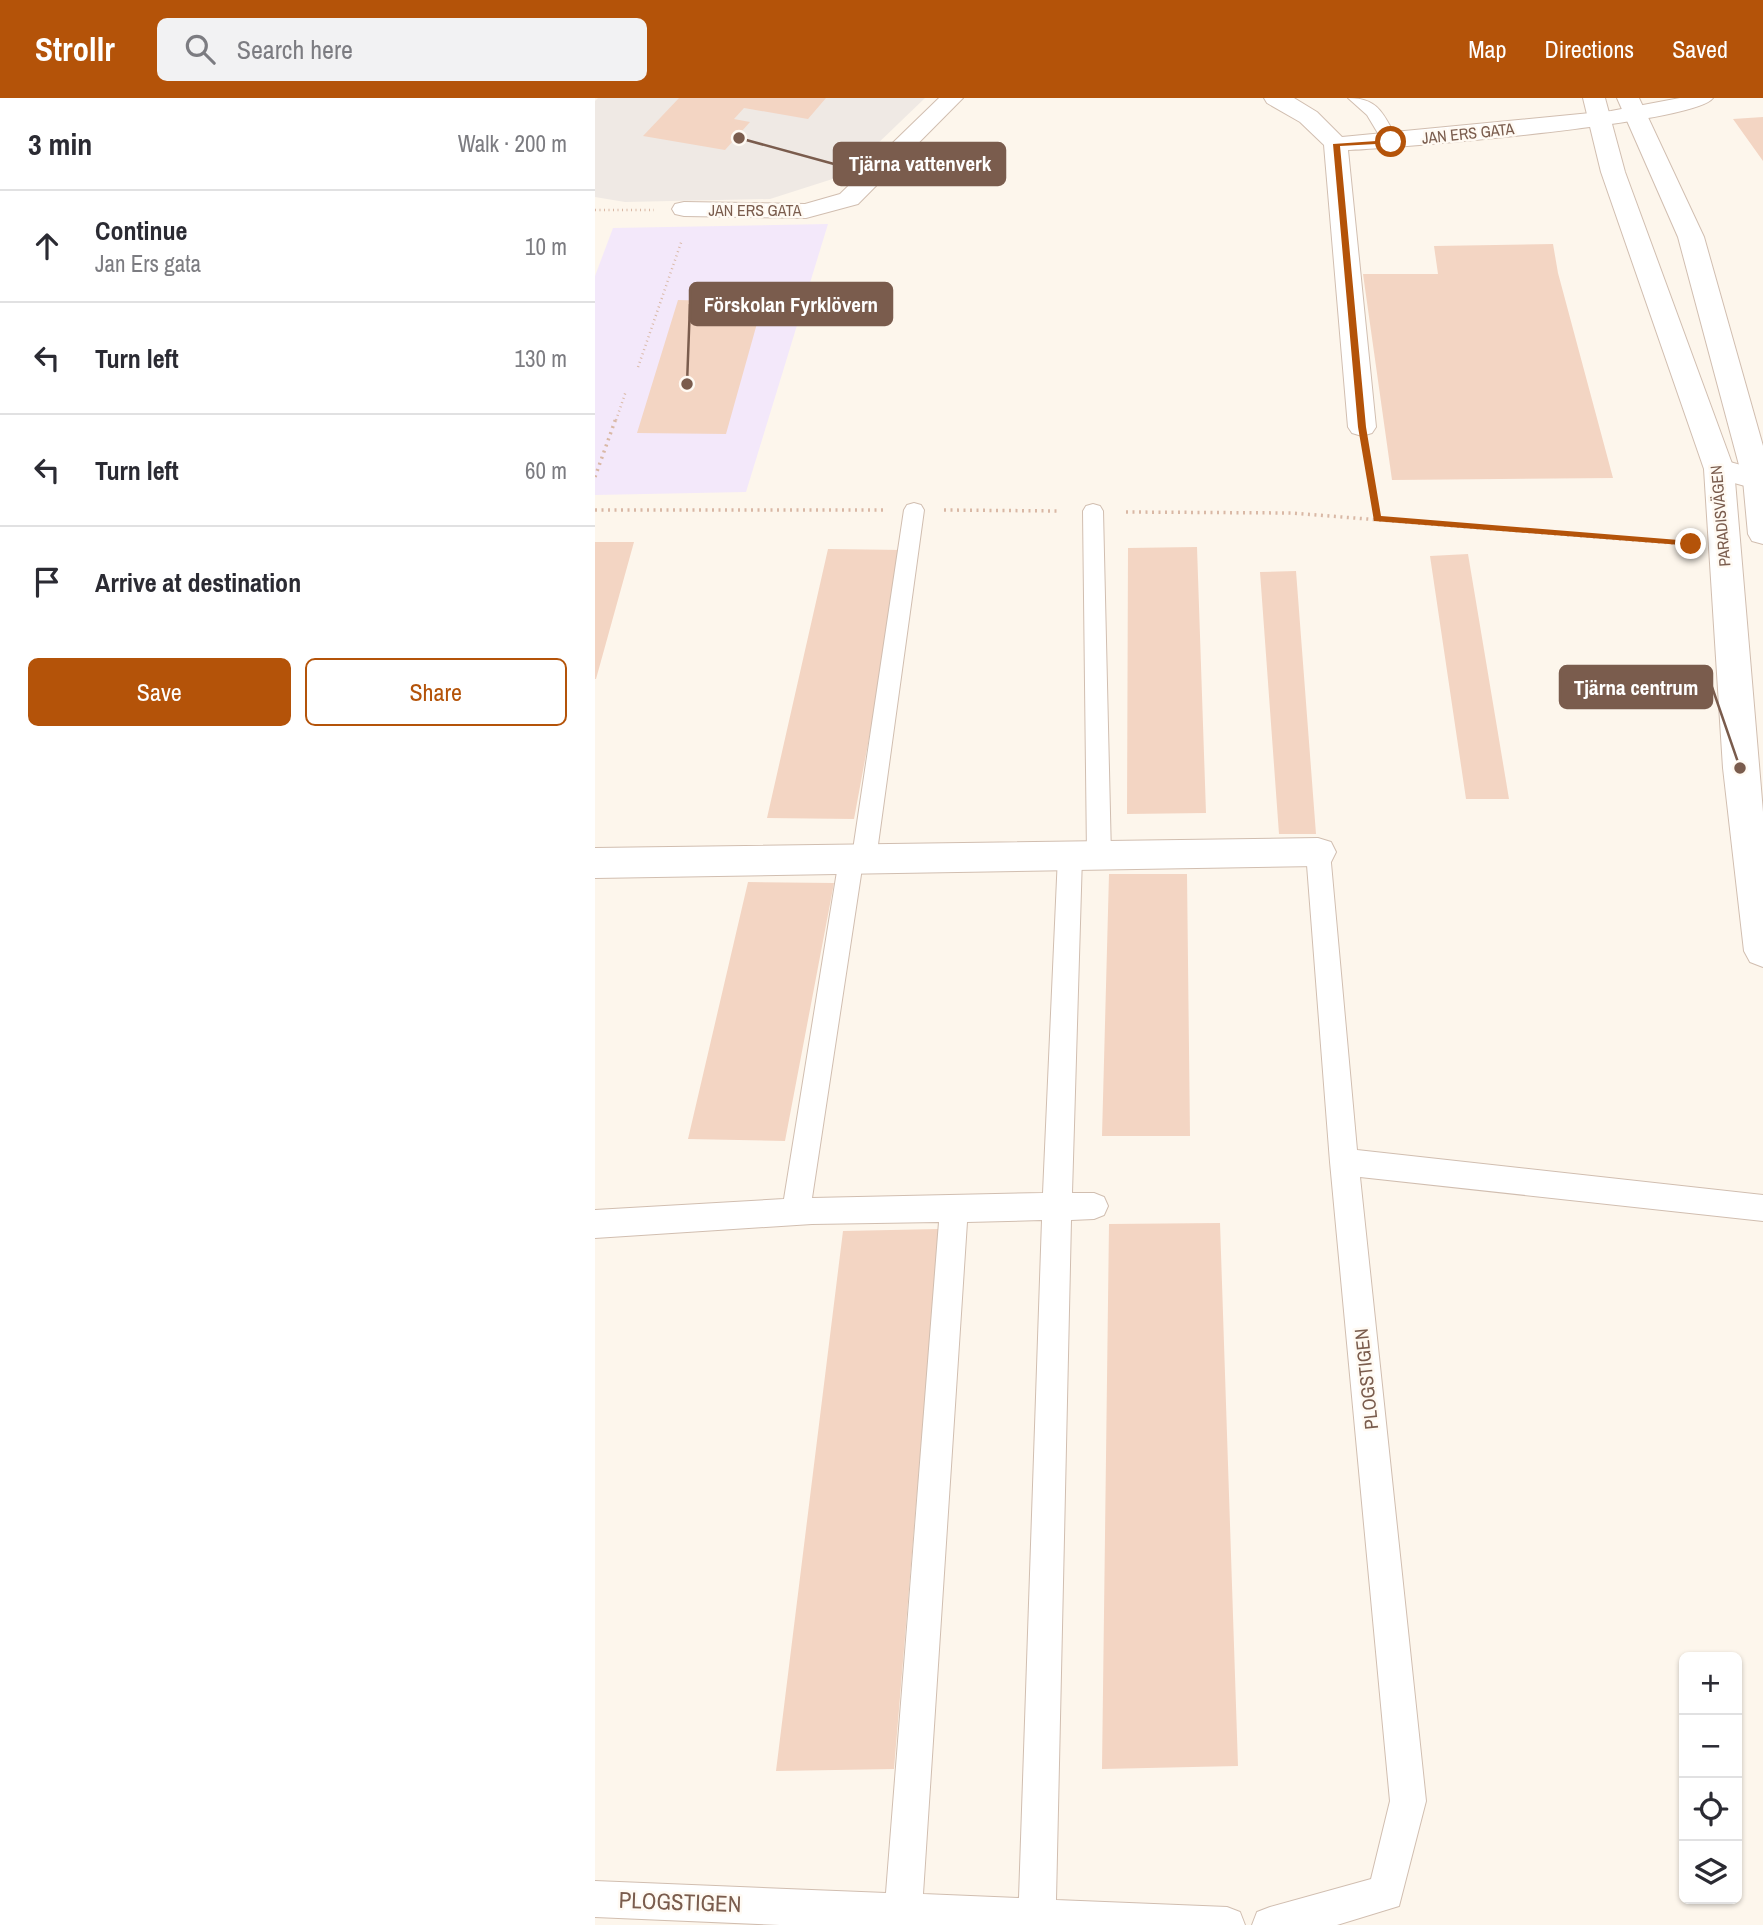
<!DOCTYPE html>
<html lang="en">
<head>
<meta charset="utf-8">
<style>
	:root { --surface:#fff; --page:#f2f2f3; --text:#2b2b33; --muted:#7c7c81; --line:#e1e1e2; --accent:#b45309 }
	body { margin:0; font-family:"Archivo Narrow",sans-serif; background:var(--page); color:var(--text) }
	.controls { position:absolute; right:21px; bottom:21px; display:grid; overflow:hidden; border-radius:10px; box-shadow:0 2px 5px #0004 }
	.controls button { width:63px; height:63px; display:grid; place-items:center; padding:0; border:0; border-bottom:2px solid var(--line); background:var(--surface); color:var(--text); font:35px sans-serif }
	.stop { position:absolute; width:21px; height:21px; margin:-16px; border:5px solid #b45309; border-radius:50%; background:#fff }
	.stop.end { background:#b45309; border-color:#fff; box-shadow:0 2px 7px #0008 }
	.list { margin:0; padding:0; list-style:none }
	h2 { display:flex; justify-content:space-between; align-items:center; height:91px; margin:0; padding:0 28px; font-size:30px }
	h2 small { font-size:23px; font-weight:400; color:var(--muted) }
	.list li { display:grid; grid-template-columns:46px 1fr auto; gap:21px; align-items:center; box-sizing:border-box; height:112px; padding:0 28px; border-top:2px solid var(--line) }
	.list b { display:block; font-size:26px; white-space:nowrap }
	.list p { margin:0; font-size:23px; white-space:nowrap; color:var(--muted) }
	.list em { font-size:23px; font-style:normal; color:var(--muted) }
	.actions { display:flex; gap:14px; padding:21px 28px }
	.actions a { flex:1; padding:16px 0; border:2px solid var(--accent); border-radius:10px; text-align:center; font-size:24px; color:var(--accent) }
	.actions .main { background:var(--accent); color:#fff }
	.icon { flex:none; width:38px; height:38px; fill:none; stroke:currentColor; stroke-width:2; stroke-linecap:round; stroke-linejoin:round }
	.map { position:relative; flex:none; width:1168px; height:1827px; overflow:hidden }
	header { display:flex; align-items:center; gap:42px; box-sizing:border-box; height:98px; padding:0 35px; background:var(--accent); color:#fff }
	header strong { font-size:33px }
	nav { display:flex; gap:38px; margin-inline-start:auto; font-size:24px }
	.search { width:490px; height:63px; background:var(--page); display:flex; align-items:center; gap:18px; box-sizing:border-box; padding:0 24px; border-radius:10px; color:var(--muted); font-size:26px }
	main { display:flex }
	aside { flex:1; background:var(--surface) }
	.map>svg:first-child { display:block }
	.industrial { fill:#efe9e4 }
	.education { fill:#f3e8fa }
	.building { fill:#f3d5c3 }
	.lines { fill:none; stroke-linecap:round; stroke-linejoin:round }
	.service-casing { stroke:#d1beb0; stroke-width:2 }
	.minor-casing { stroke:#d1beb0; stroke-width:2 }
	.tertiary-casing { stroke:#d1beb0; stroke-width:2 }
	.path-far1 { stroke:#d9b8a5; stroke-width:2.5; stroke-dasharray:1 3.5; stroke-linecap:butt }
	.path { stroke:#d9b8a5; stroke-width:3.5; stroke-dasharray:2 4.5; stroke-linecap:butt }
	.service { fill:#fff; fill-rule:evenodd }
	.minor { fill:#fff; fill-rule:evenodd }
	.tertiary { fill:#fff; fill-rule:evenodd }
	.route { fill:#b45309 }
	.labels { text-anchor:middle; stroke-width:5; stroke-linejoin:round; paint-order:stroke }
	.far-street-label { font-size:16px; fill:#7a5c4d; stroke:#fffaf3 }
	.street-label { font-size:19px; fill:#7a5c4d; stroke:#fffaf3 }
	.near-street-label { font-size:23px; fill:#7a5c4d; stroke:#fffaf3 }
	.leader { fill:none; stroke:#7a5c4d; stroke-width:2.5 }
	.callout-dot { fill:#7a5c4d; stroke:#fffaf3; stroke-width:2.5 }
	.callout { fill:#7a5c4d; stroke:#7a5c4d; stroke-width:2.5 }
	.callout-label { font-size:21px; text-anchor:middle; font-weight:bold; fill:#fff }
</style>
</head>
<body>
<header>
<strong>Strollr</strong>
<div class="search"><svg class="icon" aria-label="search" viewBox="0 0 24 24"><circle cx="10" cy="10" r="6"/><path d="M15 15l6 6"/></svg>Search here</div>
<nav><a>Map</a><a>Directions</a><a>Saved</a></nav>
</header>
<main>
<aside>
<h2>3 min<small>Walk · 200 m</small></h2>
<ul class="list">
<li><svg class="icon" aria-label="ahead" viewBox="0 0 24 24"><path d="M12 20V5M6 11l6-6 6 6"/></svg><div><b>Continue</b><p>Jan Ers gata</p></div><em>10 m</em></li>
<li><svg class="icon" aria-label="left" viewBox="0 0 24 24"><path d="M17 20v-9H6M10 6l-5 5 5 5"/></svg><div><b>Turn left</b></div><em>130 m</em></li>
<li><svg class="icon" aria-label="left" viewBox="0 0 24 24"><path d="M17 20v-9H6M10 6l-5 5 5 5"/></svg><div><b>Turn left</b></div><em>60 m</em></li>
<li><svg class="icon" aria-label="arrive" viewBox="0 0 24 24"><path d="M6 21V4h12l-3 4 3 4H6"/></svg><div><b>Arrive at destination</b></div></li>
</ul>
<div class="actions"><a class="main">Save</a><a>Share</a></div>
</aside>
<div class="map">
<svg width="1168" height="1827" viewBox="0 0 1168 1827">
	<rect width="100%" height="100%" fill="#fdf6ec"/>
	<!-- industrial -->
	<path class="industrial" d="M3,0H330L250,77L175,101L30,104L0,99V3Z"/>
	<!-- education -->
	<path class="education" d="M233,126L151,394L0,397V178L18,130Z"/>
	<!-- building -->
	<path class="building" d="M84,0H231L213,21L149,10L139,21L155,24L130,52L48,38Z
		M1168,19V63L1138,21Z
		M958,146L963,175L1018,380L797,382L768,176H843L839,148Z
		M83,202L168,204L131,336L42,335Z
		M0,444H39L1,581H0Z
		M602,449L611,715L532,716L533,450Z
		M233,451L309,452L259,721L172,720Z
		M873,456L914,701H871L835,458Z
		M701,473L721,736H684L665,474Z
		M514,776H592L595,1038H507Z
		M153,784L239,785L190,1043L93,1041Z
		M625,1125L643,1668L507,1671L514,1126Z
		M344,1131L299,1671L181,1673L248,1133Z"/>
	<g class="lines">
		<defs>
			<path id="service" d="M753,0C786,0 789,19 804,44L802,47H790L772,17Z
				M319,405L326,407L329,412L281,761L278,768L267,770L217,1100L448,1095L463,758L466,751L475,748L484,751L487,758L477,1095H499L509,1099L513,1108L509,1117L499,1121L476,1122L461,1802L632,1809L645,1814L650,1827H185L0,1819V1783L291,1795L344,1124L217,1126L0,1140V1112L189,1101L244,761L247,754L258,752L309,412L312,407ZM447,1122L424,1800L328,1796L372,1124Z
				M498,406L505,408L508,413L516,758L513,765L504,768L495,765L492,758L488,413L491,408Z
				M723,744L732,747L735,754L762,1052L1168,1097V1123L765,1079L831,1703L804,1808L742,1827H657L662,1814L675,1809L776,1781L795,1703L735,1064L711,754L714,747Z"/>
			<path id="minor" d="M344,0H368L263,106L211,120L89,118L80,116L77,111L80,106L89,104L210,106L245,96Z
				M669,0H699L722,14L747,39L1016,13L1085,0H1118C1100,26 801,50 753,52L781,329L777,335L767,338L757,335L753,329L729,47L705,24L672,5Z
				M1124,361L1168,373V393L1114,378L1109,371L1114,364Z
				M723,740L736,744L741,754L736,764L723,768L0,780V750Z"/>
			<path id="tertiary" d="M988,0H1010L1030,74L1139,371L1168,714V869L1155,864L1149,853L1128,670L1109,371L1006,74Z
				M1022,0H1044L1109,139L1168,348V446L1157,443L1153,436L1148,382L1083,139Z"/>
		</defs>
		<!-- service casing -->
		<use href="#service" class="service-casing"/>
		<!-- minor casing -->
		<use href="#minor" class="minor-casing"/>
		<!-- tertiary casing -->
		<use href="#tertiary" class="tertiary-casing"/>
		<!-- path-far1 -->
		<path class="path-far1" d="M0,112H59
			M43,269L87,142
			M21,322L31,293"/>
		<!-- path -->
		<path class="path" d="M772,359L782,421
			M0,379L21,320
			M0,412H288
			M349,412L466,413
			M531,414L696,415L1091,446"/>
		<!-- service -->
		<use href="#service" class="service"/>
		<!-- minor -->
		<use href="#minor" class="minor"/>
		<!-- tertiary -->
		<use href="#tertiary" class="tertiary"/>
	</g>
	<!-- route -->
	<path class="route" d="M796,42L799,45L745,48L771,329L786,418L1096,443L1100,446L1099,448L779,423L763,329L738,46Z"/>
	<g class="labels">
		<!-- far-street labels -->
		<g class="far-street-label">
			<text transform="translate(873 35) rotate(-6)" y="6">JAN ERS GATA</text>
			<text x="160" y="118">JAN ERS GATA</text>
			<text transform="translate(1125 418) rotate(-95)" y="6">PARADISVÄGEN</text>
		</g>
		<!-- street labels -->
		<g class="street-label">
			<text transform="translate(771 1281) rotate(-96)" y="7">PLOGSTIGEN</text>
		</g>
		<!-- near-street labels -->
		<g class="near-street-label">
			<text transform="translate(85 1804) rotate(2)" y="8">PLOGSTIGEN</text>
		</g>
	</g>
	<!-- callouts -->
	<path class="leader" d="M144 40L239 66M92 286L95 206M1145 670L1117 589"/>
	<g class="callout-dot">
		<circle cx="144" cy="40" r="7"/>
		<circle cx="92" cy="286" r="7"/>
		<circle cx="1145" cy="670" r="7"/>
	</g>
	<g class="callout">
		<rect x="239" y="45" width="171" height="42" rx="7"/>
		<rect x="95" y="185" width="202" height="42" rx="7"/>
		<rect x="965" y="568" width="152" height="42" rx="7"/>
	</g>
	<g class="callout-label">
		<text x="325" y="73">Tjärna vattenverk</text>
		<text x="196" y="214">Förskolan Fyrklövern</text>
		<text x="1041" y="597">Tjärna centrum</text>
	</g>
</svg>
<div class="controls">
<button>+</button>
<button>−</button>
<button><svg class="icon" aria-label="locate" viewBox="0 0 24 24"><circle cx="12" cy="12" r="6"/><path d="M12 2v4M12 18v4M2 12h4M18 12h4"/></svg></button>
<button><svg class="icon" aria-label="layers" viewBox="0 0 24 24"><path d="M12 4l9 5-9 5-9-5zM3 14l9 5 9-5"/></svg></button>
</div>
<div class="stop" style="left:796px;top:44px"></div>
<div class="stop end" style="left:1096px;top:446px"></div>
</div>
</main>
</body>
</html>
